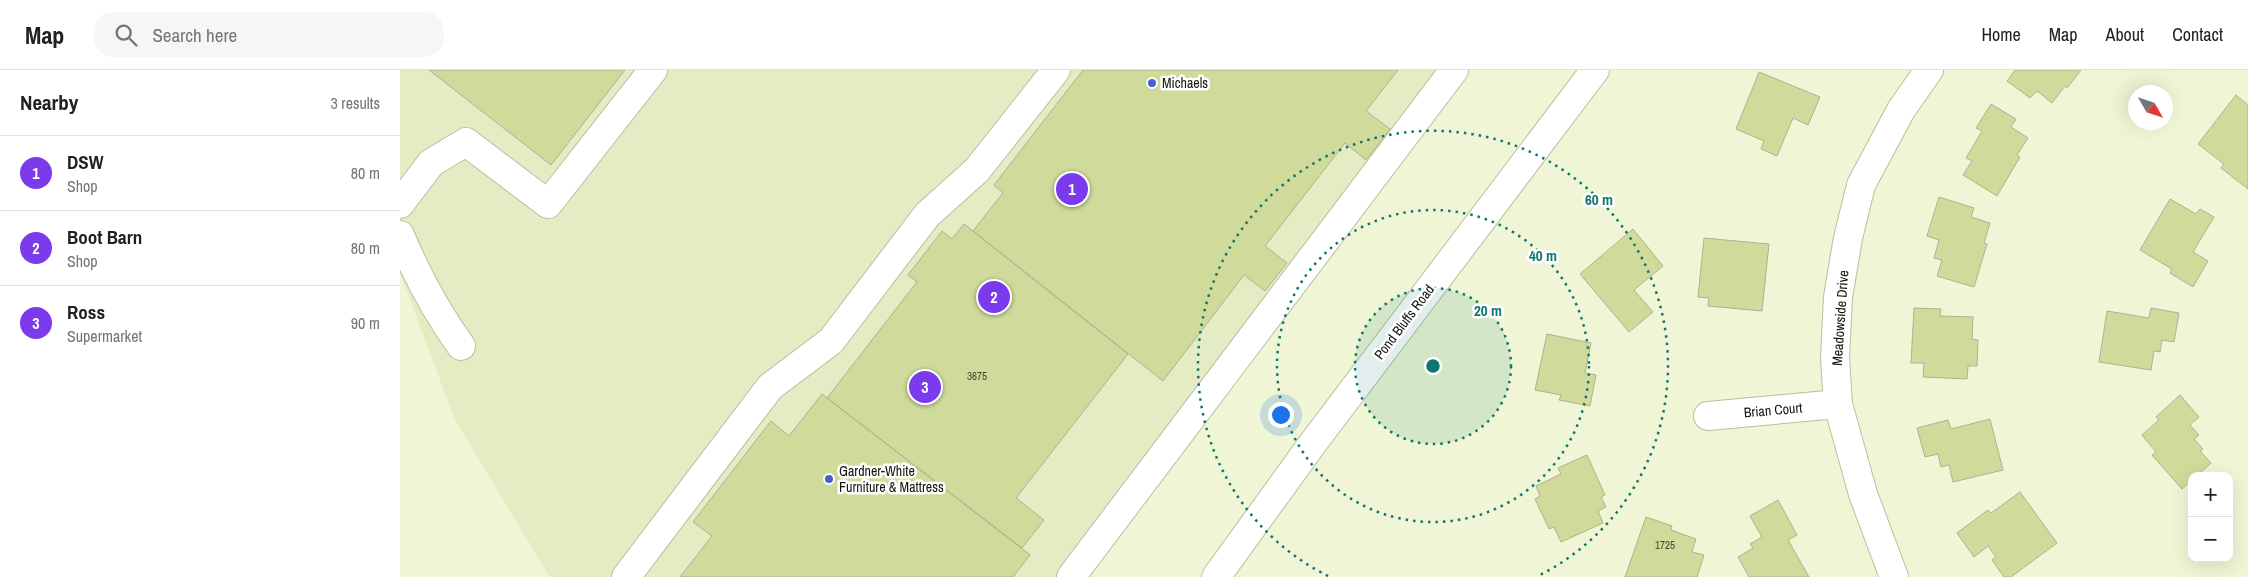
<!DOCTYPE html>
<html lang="en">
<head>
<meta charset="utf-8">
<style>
	:root { --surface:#fff; --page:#f6f6f6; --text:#202124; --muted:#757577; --line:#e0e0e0; --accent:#7c3aed }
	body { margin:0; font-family:"Archivo Narrow",sans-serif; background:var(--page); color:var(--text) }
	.controls { position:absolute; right:15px; bottom:15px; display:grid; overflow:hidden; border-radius:10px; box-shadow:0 5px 20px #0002 }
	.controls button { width:45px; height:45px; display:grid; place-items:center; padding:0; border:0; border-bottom:1px solid var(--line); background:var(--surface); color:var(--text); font:25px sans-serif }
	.compass { position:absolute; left:1728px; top:15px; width:45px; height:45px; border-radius:50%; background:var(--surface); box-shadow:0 5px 20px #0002; rotate:129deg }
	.you { position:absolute; left:880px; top:344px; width:18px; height:18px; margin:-12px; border:4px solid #fff; border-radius:50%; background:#1a73e8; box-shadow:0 0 0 8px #1a73e833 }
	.badge { display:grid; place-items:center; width:32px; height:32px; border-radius:50%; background:var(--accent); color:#fff; font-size:16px; font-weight:700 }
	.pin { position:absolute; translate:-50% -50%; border:2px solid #fff; box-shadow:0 1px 5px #0006 }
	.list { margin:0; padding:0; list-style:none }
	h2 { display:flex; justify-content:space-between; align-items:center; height:65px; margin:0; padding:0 20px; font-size:21px }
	h2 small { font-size:16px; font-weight:400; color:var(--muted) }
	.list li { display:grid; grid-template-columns:32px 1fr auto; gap:15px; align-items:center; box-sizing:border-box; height:75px; padding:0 20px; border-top:1px solid var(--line) }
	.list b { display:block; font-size:19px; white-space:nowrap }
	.list p { margin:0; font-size:16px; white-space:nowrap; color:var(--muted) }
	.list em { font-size:16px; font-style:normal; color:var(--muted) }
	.icon { flex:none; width:28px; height:28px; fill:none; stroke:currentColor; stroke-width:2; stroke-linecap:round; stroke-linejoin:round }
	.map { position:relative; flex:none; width:1848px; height:507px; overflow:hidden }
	header { display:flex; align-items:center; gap:30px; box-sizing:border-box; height:70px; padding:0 25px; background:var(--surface); border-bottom:1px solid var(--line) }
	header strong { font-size:24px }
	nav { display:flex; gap:28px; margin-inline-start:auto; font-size:18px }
	.search { width:350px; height:45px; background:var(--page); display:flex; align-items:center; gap:12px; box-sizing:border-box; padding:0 18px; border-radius:20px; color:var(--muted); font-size:19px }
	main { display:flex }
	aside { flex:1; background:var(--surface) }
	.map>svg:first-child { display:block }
	.built { fill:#e4ecc3 }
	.building { fill:#d0db9b; stroke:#acb293 }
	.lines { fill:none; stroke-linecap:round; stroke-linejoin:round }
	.minor-casing { stroke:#b8bf9f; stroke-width:30 }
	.minor { stroke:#fff; stroke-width:28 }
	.ring { fill:none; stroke:#0f766e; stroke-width:2.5; stroke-dasharray:2.5 5 }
	.poi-dot { fill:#4c5dd2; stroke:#fff; stroke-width:2 }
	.labels { text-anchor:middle; stroke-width:5; stroke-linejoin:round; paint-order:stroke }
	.number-label { font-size:11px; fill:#42462e }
	.poi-label { font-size:14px; fill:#131509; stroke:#fff; text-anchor:start }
	.street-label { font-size:14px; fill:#131509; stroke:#fff }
	.centre { fill:#0f766e; stroke:#fff; stroke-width:2.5 }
	.ring-label { font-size:15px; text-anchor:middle; font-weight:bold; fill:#0f766e; stroke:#fff; stroke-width:5; stroke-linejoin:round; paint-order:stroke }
</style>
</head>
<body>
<header>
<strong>Map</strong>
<div class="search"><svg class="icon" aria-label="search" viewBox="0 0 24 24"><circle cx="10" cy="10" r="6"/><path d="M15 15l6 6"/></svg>Search here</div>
<nav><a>Home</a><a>Map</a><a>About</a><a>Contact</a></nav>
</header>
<main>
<aside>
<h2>Nearby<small>3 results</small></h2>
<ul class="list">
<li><span class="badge">1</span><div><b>DSW</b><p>Shop</p></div><em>80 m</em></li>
<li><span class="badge">2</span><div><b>Boot Barn</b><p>Shop</p></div><em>80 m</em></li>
<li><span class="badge">3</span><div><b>Ross</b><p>Supermarket</p></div><em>90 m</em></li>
</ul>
</aside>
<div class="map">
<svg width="1848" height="507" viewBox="0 0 1848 507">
	<rect width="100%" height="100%" fill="#f0f6d5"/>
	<!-- built -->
	<path class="built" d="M0,0H1068L687,507H150L55,350L0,203Z"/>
	<!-- building -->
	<path class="building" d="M29,0H225L151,95Z
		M683,0H998L966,41L990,59L966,90L945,73L865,176L887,193L865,221L844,205L763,311L573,161L603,123L594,115Z
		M1615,0H1681L1667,18L1665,16L1652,33L1637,21L1630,28L1607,11Z
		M1359,2L1420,27L1408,55L1393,48L1377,86L1361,79L1364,71L1336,59Z
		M1836,25L1848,35V119L1821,98L1824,94L1798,74Z
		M1591,34L1616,49L1611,57L1628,68L1617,85L1620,87L1597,126L1563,105L1572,91L1566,88L1582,61L1576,58Z
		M1539,127L1574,138L1571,147L1590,153L1584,173L1587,174L1574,217L1537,206L1542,190L1534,188L1539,170L1527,166Z
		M1770,129L1796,144L1800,139L1814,147L1793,182L1808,191L1793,217L1770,203L1772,199L1740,180Z
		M564,154L728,284L616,428L644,450L622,478L427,328L517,212L508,205L542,161L552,169Z
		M1233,159L1263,196L1234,220L1253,242L1229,262L1180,204Z
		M1304,168L1369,174L1362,241L1308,236L1309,228L1298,227Z
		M1514,238L1541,239L1540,246L1573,247L1572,269L1578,270L1577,296H1568L1567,309L1523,307L1524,293H1511Z
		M1751,238L1779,243L1774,272L1762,270L1760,282L1754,281L1751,300L1699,292L1707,241L1749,248Z
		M1147,264L1191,273L1185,303L1196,305L1190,336L1159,330L1161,325L1135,320Z
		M422,324L630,485L613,507H280L312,466L293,452L371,351L389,366Z
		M1780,325L1799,347L1790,355L1799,365L1794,369L1803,379L1800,381L1811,393L1797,406H1792V410L1782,419L1752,385L1756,382L1742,365L1759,350L1756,347Z
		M1590,349L1603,400L1553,412L1549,395L1541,397L1538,384L1525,387L1517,358L1548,350L1551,359Z
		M1187,385L1205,425L1201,427L1206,437L1198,441L1203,453L1161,472L1154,457L1149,459L1135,429L1140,426L1136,416L1161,404L1158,398Z
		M1620,422L1657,473L1611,507H1604L1592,490L1596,487L1588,476L1574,487L1557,463L1588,440L1591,443Z
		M1378,430L1397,465L1388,470L1409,507H1349L1338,487L1353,478L1350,474L1362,467L1350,446Z
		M1246,447L1272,456L1271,460L1296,469L1292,482L1304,485L1297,507H1225Z"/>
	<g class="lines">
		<defs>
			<path id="minor" d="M0,134L31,93L66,72L148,134L253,0
				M0,165C17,206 35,240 61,276
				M1308,346L1438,334
				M226,507L370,317L431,271L527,145L577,100L656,0
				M671,507L1054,0
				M816,507L913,373L1195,0
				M1494,507L1463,424L1438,334L1435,288L1438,227L1448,168L1461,115L1501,40L1529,0"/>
		</defs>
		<!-- minor casing -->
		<use href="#minor" class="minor-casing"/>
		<!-- minor -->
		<use href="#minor" class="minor"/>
	</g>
	<!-- distance rings -->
	<circle cx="1033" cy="296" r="78" fill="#0f766e" fill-opacity=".12"/>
	<g class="ring">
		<circle cx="1033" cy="296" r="78"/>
		<circle cx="1033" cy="296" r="156"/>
		<path d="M928 506A235 235 0 1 1 1138 506"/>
	</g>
	<!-- markers -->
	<g class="poi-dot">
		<circle cx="752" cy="13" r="5"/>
		<circle cx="429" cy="409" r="5"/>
	</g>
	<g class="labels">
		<!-- number labels -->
		<g class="number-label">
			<text x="577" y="310">3675</text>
			<text x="1265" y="479">1725</text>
		</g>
		<!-- poi labels -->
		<g class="poi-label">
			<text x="762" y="18">Michaels</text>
			<text x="439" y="406">Gardner-White<tspan x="439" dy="16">Furniture &amp; Mattress</tspan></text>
		</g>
		<!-- street labels -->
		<g class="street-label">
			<text transform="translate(1440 248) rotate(-86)" y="5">Meadowside Drive</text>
			<text transform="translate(1004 252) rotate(-53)" y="5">Pond Bluffs Road</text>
			<text transform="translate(1373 340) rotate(-5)" y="5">Brian Court</text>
		</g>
	</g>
	<circle cx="1033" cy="296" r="8" class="centre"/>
	<g class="ring-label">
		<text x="1199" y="135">60 m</text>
		<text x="1143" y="191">40 m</text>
		<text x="1088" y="246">20 m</text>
	</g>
</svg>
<div class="controls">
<button>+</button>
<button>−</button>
</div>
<svg class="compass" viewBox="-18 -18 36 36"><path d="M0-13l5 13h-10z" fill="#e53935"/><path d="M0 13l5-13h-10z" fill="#757577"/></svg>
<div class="you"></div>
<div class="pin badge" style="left:672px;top:119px">1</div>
<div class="pin badge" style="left:594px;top:227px">2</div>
<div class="pin badge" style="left:525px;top:317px">3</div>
</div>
</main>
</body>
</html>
